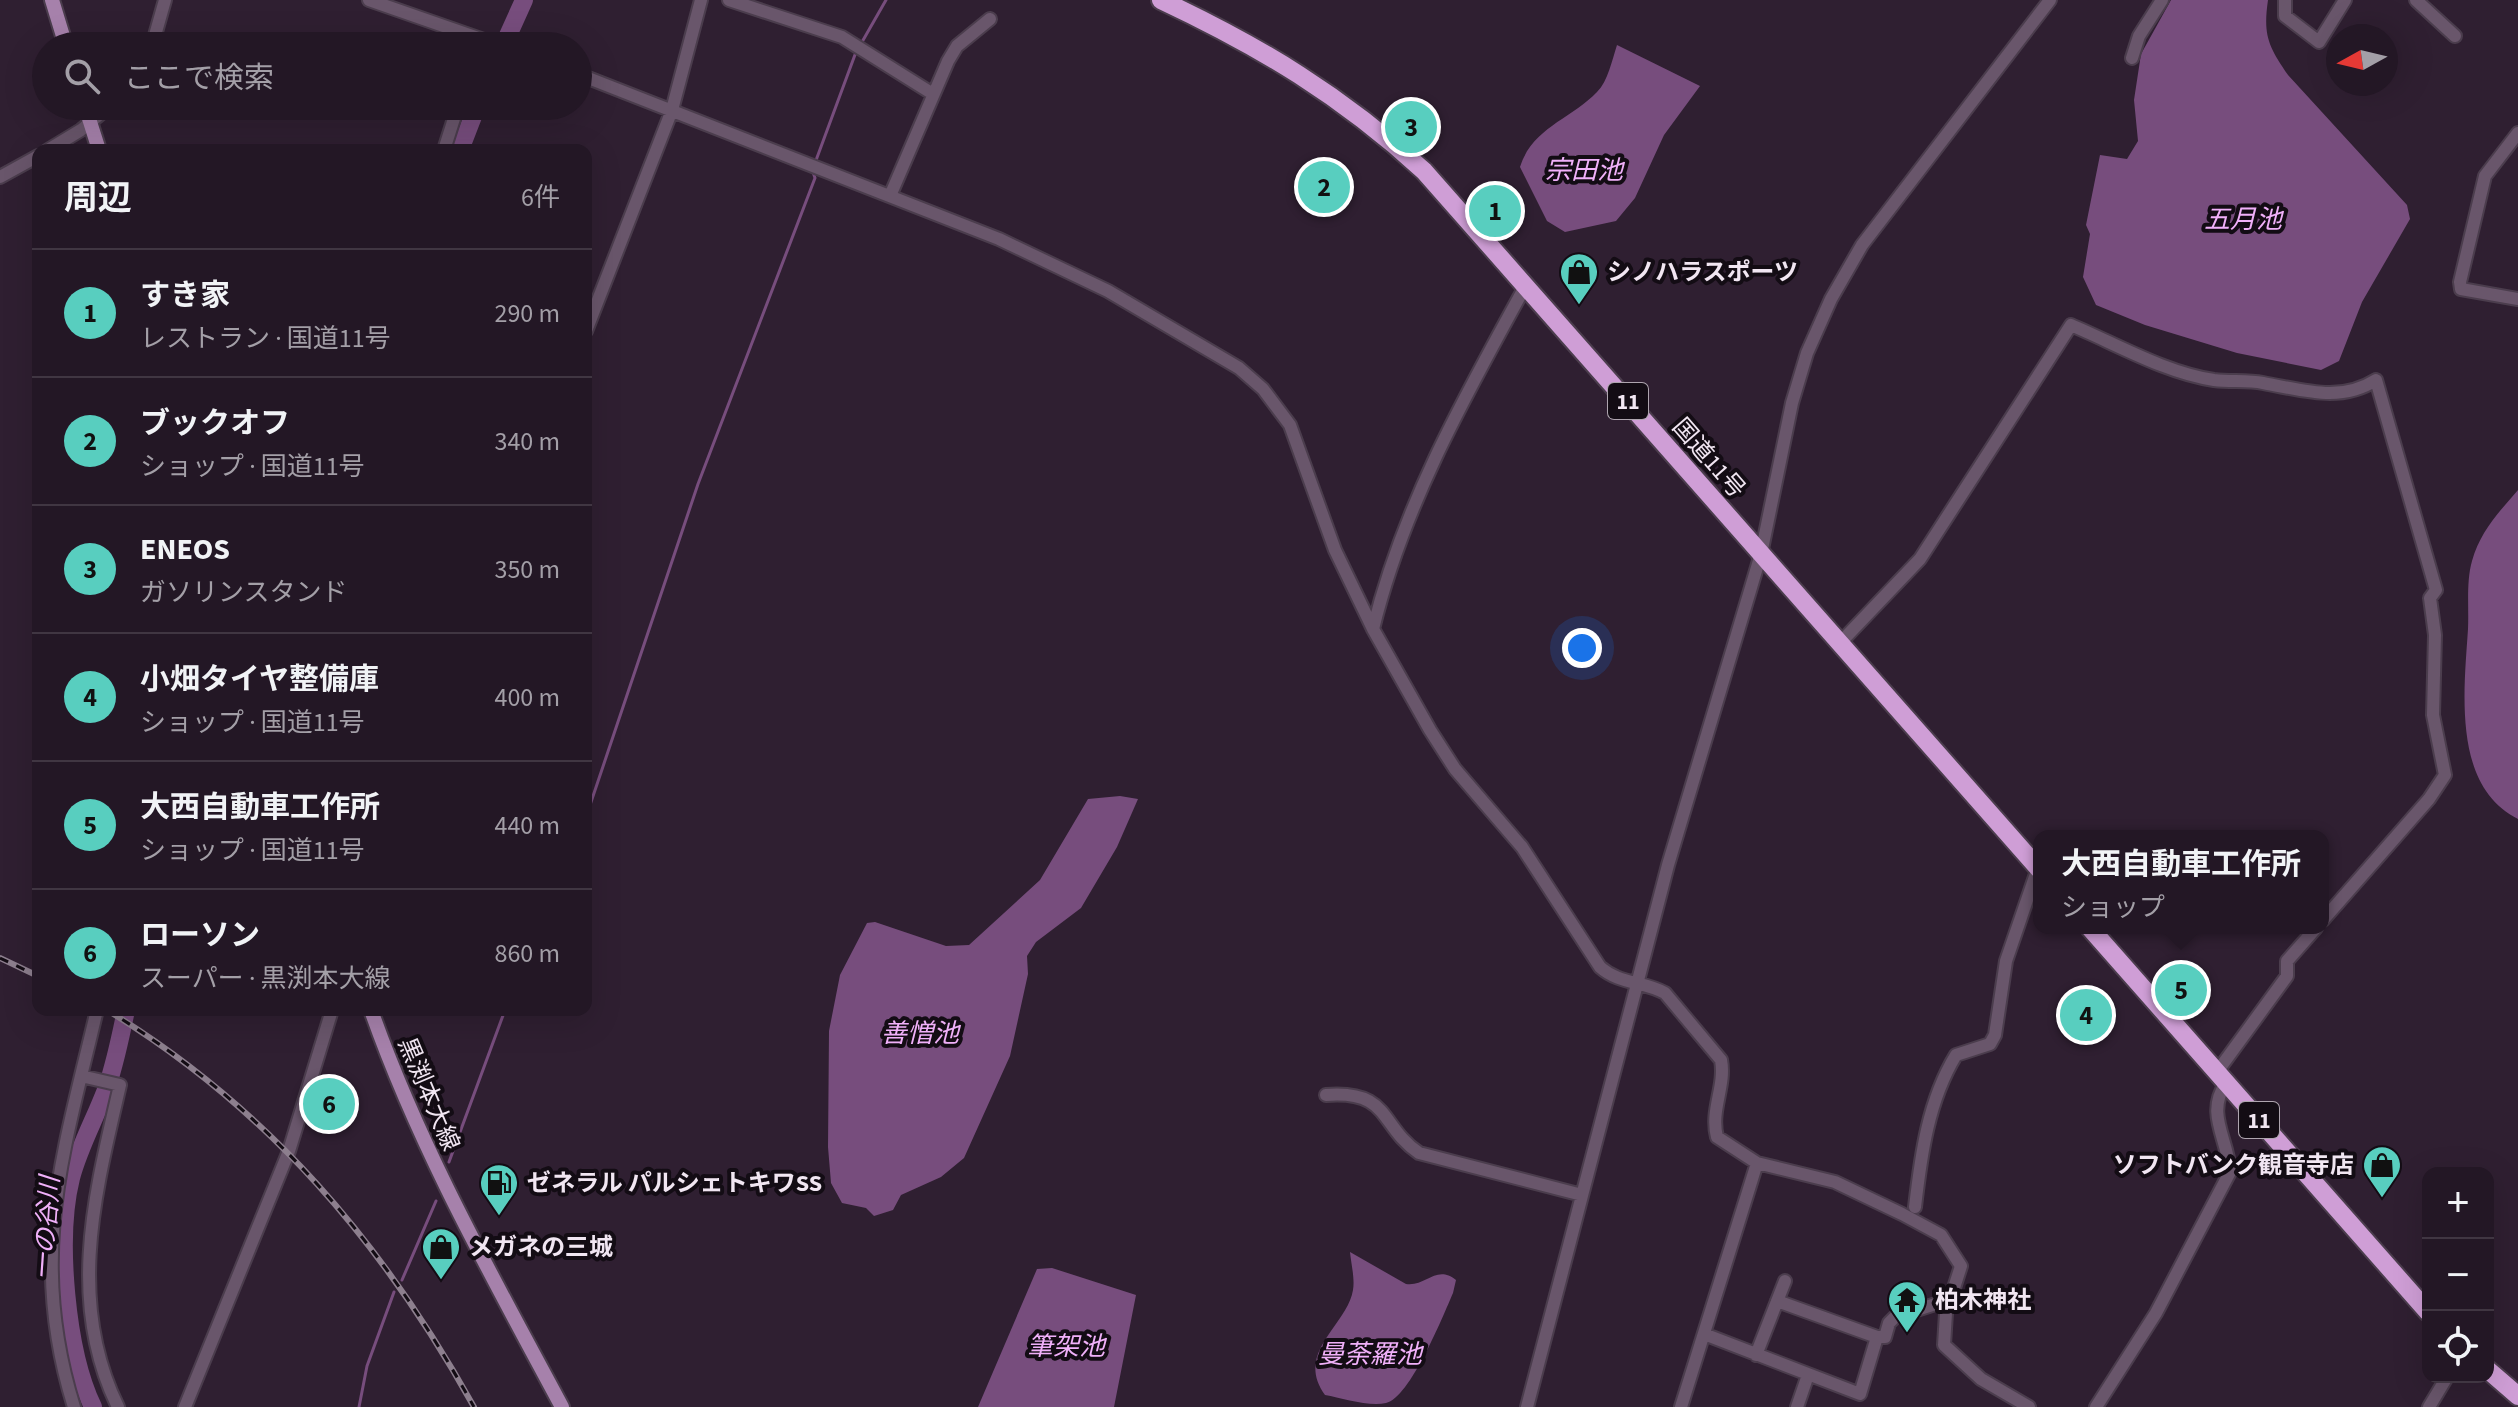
<!DOCTYPE html>
<html lang="ja">
<head>
<meta charset="utf-8">
<style>
	:root { --surface:#231725; --page:#2f2432; --text:#f1f3f6; --muted:#a39fa7; --line:#403642; --accent:#58cebf }
	body { margin:0; font-family:"Source Sans 3","Noto Sans JP",sans-serif; background:var(--page); color:var(--text) }
	.controls { position:absolute; right:24px; bottom:24px; display:grid; overflow:hidden; border-radius:16px; box-shadow:0 8px 32px #0002 }
	.controls button { width:72px; height:72px; display:grid; place-items:center; padding:0; border:0; border-bottom:2px solid var(--line); background:var(--surface); color:var(--text); font:40px sans-serif }
	.compass { position:absolute; left:2326px; top:24px; width:72px; height:72px; border-radius:50%; background:var(--surface); box-shadow:0 8px 32px #0002; rotate:262deg }
	.you { position:absolute; left:1582px; top:648px; width:28px; height:28px; margin:-20px; border:6px solid #fff; border-radius:50%; background:#1a73e8; box-shadow:0 0 0 12px #1a73e833 }
	.badge { display:grid; place-items:center; width:52px; height:52px; border-radius:50%; background:var(--accent); color:#111; font-size:26px; font-weight:700 }
	.pin { position:absolute; translate:-50% -50%; border:4px solid #fff; box-shadow:0 2px 8px #0006 }
	.popup { position:absolute; left:2033px; top:830px; width:296px; height:104px; box-sizing:border-box; display:grid; place-content:center; border-radius:16px; background:var(--surface); filter:drop-shadow(0 2px 6px #0005); font-size:26px; white-space:nowrap; color:var(--muted) }
	.popup b { font-size:30px; color:var(--text) }
	.popup::after { content:''; position:absolute; left:50%; top:100%; margin-left:-16px; border:16px solid transparent; border-top-color:var(--surface) }
	.list { margin:0; padding:0; list-style:none }
	h2 { display:flex; justify-content:space-between; align-items:center; height:104px; margin:0; padding:0 32px; font-size:34px }
	h2 small { font-size:26px; font-weight:400; color:var(--muted) }
	.list li { display:grid; grid-template-columns:52px 1fr auto; gap:24px; align-items:center; box-sizing:border-box; height:128px; padding:0 32px; border-top:2px solid var(--line) }
	.list b { display:block; font-size:30px; white-space:nowrap }
	.list p { margin:0; font-size:26px; white-space:nowrap; color:var(--muted) }
	.list em { font-size:26px; font-style:normal; color:var(--muted) }
	.icon { flex:none; width:44px; height:44px; fill:none; stroke:currentColor; stroke-width:2; stroke-linecap:round; stroke-linejoin:round }
	.map { position:relative; flex:none; width:2518px; height:1407px; overflow:hidden }
	.search { position:absolute; background:var(--surface); box-shadow:0 8px 32px #0002; left:32px; top:32px; width:560px; height:88px; display:flex; align-items:center; gap:20px; box-sizing:border-box; padding:0 28px; border-radius:44px; color:var(--muted); font-size:30px }
	.panel { position:absolute; background:var(--surface); box-shadow:0 8px 32px #0002; left:32px; top:144px; width:560px; height:872px; border-radius:16px }
	.map>svg:first-child { display:block }
	.water { fill:#774d7d }
	.lines { fill:none; stroke-linecap:round; stroke-linejoin:round }
	.stream { stroke:#774d7d; stroke-width:3 }
	.river { stroke:#774d7d; stroke-width:18 }
	.minor-casing { stroke:#4b3d4d; stroke-width:16 }
	.major-casing { stroke:#4b3d4d; stroke-width:18 }
	.highway-casing { stroke:#4b3d4d; stroke-width:22 }
	.minor { stroke:#69566b; stroke-width:12 }
	.major { stroke:#a681ab; stroke-width:14 }
	.highway { stroke:#cf9ed6; stroke-width:18 }
	.rail-casing { stroke:#8d7f8e; stroke-width:6 }
	.rail { stroke:#130c14; stroke-width:3; stroke-dasharray:9; stroke-linecap:butt }
	.labels { text-anchor:middle; stroke-width:8; stroke-linejoin:round; paint-order:stroke }
	.shield { fill:#130c14; stroke:#aea5af; stroke-width:2 }
	.shield-label { font-size:22px; font-weight:bold; fill:#f1e6f2 }
	.poi-label { font-size:24px; font-weight:bold; fill:#f1e6f2; stroke:#130c14; text-anchor:start }
	.street-label { font-size:24px; fill:#f1e6f2; stroke:#130c14 }
	.water-label { font-size:26px; font-style:italic; fill:#f0b0f9; stroke:#130c14 }
</style>
</head>
<body>
<div class="map">
<svg width="2518" height="1407" viewBox="0 0 2518 1407">
	<rect width="100%" height="100%" fill="#2f1f31"/>
	<!-- water -->
	<path class="water" d="M2171,0H2268C2263,35 2268,46 2288,75L2407,205L2410,219L2362,302L2339,361L2321,370L2237,353L2145,325L2096,305L2083,277L2090,234L2086,225L2100,155L2127,159L2138,141L2134,100L2141,54Z
		M1617,45L1700,86L1664,135L1635,198L1616,221L1565,232L1547,221L1520,167C1532,128 1571,119 1597,92C1608,81 1612,60 1617,45Z
		M2518,490V819C2452,786 2464,691 2468,629C2469,608 2466,582 2472,561C2480,532 2498,513 2518,490Z
		M1120,796L1138,799L1117,847L1081,908L1036,942L1027,956L1028,974L1010,1056L964,1158L941,1177L901,1195L893,1210L874,1216L866,1208L842,1203L831,1183L828,1147L829,1031L840,975L867,923L875,922L946,946L969,945L1040,880L1088,799Z
		M1350,1252L1406,1284C1426,1287 1436,1264 1456,1280L1453,1293C1443,1316 1410,1398 1386,1403C1369,1407 1342,1398 1325,1395C1294,1352 1347,1326 1353,1290C1355,1279 1351,1263 1350,1252Z
		M1052,1268L1136,1295L1114,1407H978L1037,1269Z"/>
	<g class="lines">
		<!-- stream -->
		<path class="stream" d="M862,42L886,0
			M815,163L856,52
			M586,817L698,484L815,178L813,172
			M449,1162L505,1010
			M402,1280L436,1201
			M359,1407L367,1366L394,1292"/>
		<!-- river -->
		<path class="river" d="M506,40L524,0
			M460,150L477,106
			M93,1407C66,1351 56,1238 71,1178C79,1147 96,1117 107,1087C115,1063 121,1035 126,1010"/>
		<defs>
			<path id="minor" d="M369,0L501,46
				M729,0L842,37L933,94
				M2285,0V16L2319,42L2345,0
				M2416,0L2455,36
				M152,46L165,0
				M2132,58L2139,36L2162,0
				M578,74L999,239L1108,291L1239,368L1263,389L1290,425L1335,550L1373,629L1430,730L1455,769L1522,847L1600,967C1619,984 1643,981 1665,993L1721,1060C1726,1086 1710,1110 1717,1137L1757,1163L1835,1182L1902,1214L1941,1235L1961,1266L1946,1313L1944,1345L1981,1379L2029,1407
				M2518,133L2485,176L2460,282L2461,289L2518,299
				M48,150L81,130L110,106
				M444,150L458,106
				M0,177L38,156
				M890,196L948,61L957,46L990,19
				M586,331L672,110L701,0
				M1373,629C1403,506 1465,396 1526,285
				M1840,643L1920,559L2071,325C2116,344 2166,373 2214,380C2231,382 2247,380 2263,383C2303,390 2340,403 2376,380L2436,590L2430,598L2435,635L2433,715L2445,775L2429,799L2323,920
				M2217,1072L2287,976V961L2316,928
				M81,1076L120,1085C95,1193 66,1301 118,1407
				M1326,1095C1391,1090 1379,1126 1419,1153L1582,1195
				M1915,1207C1921,1155 1928,1101 1956,1055L1990,1044L1995,1035L2006,961L2038,868
				M1704,1334L1860,1394L1877,1337L1777,1301
				M1877,1337H1885L1889,1323L1895,1317L1951,1299
				M1756,1355L1785,1281
				M74,1407C28,1260 62,1157 96,1014
				M185,1407L289,1151L332,1010
				M1527,1407L1668,865L1761,554L1792,403L1807,353L1831,299L1862,245L2050,0
				M1681,1407L1757,1163
				M1797,1407L1808,1375
				M2096,1407L2156,1313L2230,1172C2228,1138 2205,1114 2226,1083
				M2429,1407L2447,1377"/>
			<path id="major" d="M52,0L66,46
				M85,106L99,150
				M371,1010C420,1149 493,1278 562,1407"/>
			<path id="highway" d="M1161,0C1261,47 1342,96 1424,171L2039,869
				M2090,928L2428,1312
				M2488,1370L2518,1396"/>
		</defs>
		<!-- minor casing -->
		<use href="#minor" class="minor-casing"/>
		<!-- major casing -->
		<use href="#major" class="major-casing"/>
		<!-- highway casing -->
		<use href="#highway" class="highway-casing"/>
		<!-- minor -->
		<use href="#minor" class="minor"/>
		<!-- major -->
		<use href="#major" class="major"/>
		<!-- highway -->
		<use href="#highway" class="highway"/>
		<defs>
			<path id="rail" d="M0,958L38,976
				M107,1010C268,1108 383,1243 474,1407"/>
		</defs>
		<!-- rail casing -->
		<use href="#rail" class="rail-casing"/>
		<!-- rail -->
		<use href="#rail" class="rail"/>
	</g>
	<!-- icons -->
	<defs>
		<symbol id="shop-pin" viewBox="-11 -11 22 30"><path d="M0 17L-7.5 6A9.5 9.5 0 1 1 7.5 6Z" fill="#58cebf" stroke="#130c14"/><path d="M-5-2.5h2.3a2.7 3.5 0 0 1 5.4 0H5L5.5 6h-11ZM-1.5-2.5h3a1.5 2.3 0 0 0-3 0Z" fill="#111"/></symbol>
		<symbol id="fuel-pin" viewBox="-11 -11 22 30"><path d="M0 17L-7.5 6A9.5 9.5 0 1 1 7.5 6Z" fill="#58cebf" stroke="#130c14"/><path d="M-5.5-6h7V0h2V4h1.3V-2.5L3-4.5l.8-.8L6-3V5H2.5V1h-1V6h-7ZM-4.2-4.7v3.2H.2V-4.7Z" fill="#111"/></symbol>
		<symbol id="temple-pin" viewBox="-11 -11 22 30"><path d="M0 17L-7.5 6A9.5 9.5 0 1 1 7.5 6Z" fill="#58cebf" stroke="#130c14"/><path d="M0-6L5-2H3V0L6.5 2.5H4V6H1.5V3h-3V6H-4V2.5H-6.5L-3 0V-2H-5Z" fill="#111"/></symbol>
	</defs>
	<g fill-rule="evenodd">
		<use href="#shop-pin" x="1557" y="250" width="44" height="60"/>
		<use href="#shop-pin" x="2360" y="1143" width="44" height="60"/>
		<use href="#fuel-pin" x="477" y="1161" width="44" height="60"/>
		<use href="#shop-pin" x="419" y="1225" width="44" height="60"/>
		<use href="#temple-pin" x="1885" y="1278" width="44" height="60"/>
	</g>
	<g class="labels">
		<!-- shield labels -->
		<g class="shield">
			<rect x="1608" y="383" width="40" height="36" rx="6"/>
			<rect x="2239" y="1102" width="40" height="36" rx="6"/>
		</g>
		<g class="shield-label">
			<text x="1628" y="409">11</text>
			<text x="2259" y="1128">11</text>
		</g>
		<!-- poi labels -->
		<g class="poi-label">
			<text x="1607" y="280">シノハラスポーツ</text>
			<text x="2354" y="1173" text-anchor="end">ソフトバンク観音寺店</text>
			<text x="527" y="1191">ゼネラル パルシェトキワSS</text>
			<text x="469" y="1255">メガネの三城</text>
			<text x="1935" y="1308">柏木神社</text>
		</g>
		<!-- street labels -->
		<g class="street-label">
			<text transform="translate(1709 458) rotate(49)" y="8">国道11号</text>
			<text transform="translate(429 1094) rotate(67)" y="8">黒渕本大線</text>
		</g>
		<!-- water labels -->
		<g class="water-label">
			<text x="1584" y="179">宗田池</text>
			<text x="2243" y="228">五月池</text>
			<text x="920" y="1042">善憎池</text>
			<text transform="translate(46 1228) rotate(-86)" y="9">一の谷川</text>
			<text x="1066" y="1355">筆架池</text>
			<text x="1370" y="1363">曼荼羅池</text>
		</g>
	</g>
</svg>
<div class="controls">
<button>+</button>
<button>−</button>
<button><svg class="icon" aria-label="locate" viewBox="0 0 24 24"><circle cx="12" cy="12" r="6"/><path d="M12 2v4M12 18v4M2 12h4M18 12h4"/></svg></button>
</div>
<svg class="compass" viewBox="-18 -18 36 36"><path d="M0-13l5 13h-10z" fill="#e53935"/><path d="M0 13l5-13h-10z" fill="#a39fa7"/></svg>
<div class="you"></div>
<div class="pin badge" style="left:1495px;top:211px">1</div>
<div class="pin badge" style="left:1324px;top:187px">2</div>
<div class="pin badge" style="left:1411px;top:127px">3</div>
<div class="pin badge" style="left:2086px;top:1015px">4</div>
<div class="pin badge" style="left:2181px;top:990px">5</div>
<div class="popup"><b>大西自動車工作所</b>ショップ</div>
<div class="pin badge" style="left:329px;top:1104px">6</div>
<div class="search"><svg class="icon" aria-label="search" viewBox="0 0 24 24"><circle cx="10" cy="10" r="6"/><path d="M15 15l6 6"/></svg>ここで検索</div>
<section class="panel">
<h2>周辺<small>6件</small></h2>
<ul class="list">
<li><span class="badge">1</span><div><b>すき家</b><p>レストラン · 国道11号</p></div><em>290 m</em></li>
<li><span class="badge">2</span><div><b>ブックオフ</b><p>ショップ · 国道11号</p></div><em>340 m</em></li>
<li><span class="badge">3</span><div><b>ENEOS</b><p>ガソリンスタンド</p></div><em>350 m</em></li>
<li><span class="badge">4</span><div><b>小畑タイヤ整備庫</b><p>ショップ · 国道11号</p></div><em>400 m</em></li>
<li><span class="badge">5</span><div><b>大西自動車工作所</b><p>ショップ · 国道11号</p></div><em>440 m</em></li>
<li><span class="badge">6</span><div><b>ローソン</b><p>スーパー · 黒渕本大線</p></div><em>860 m</em></li>
</ul>
</section>
</div>
</body>
</html>
